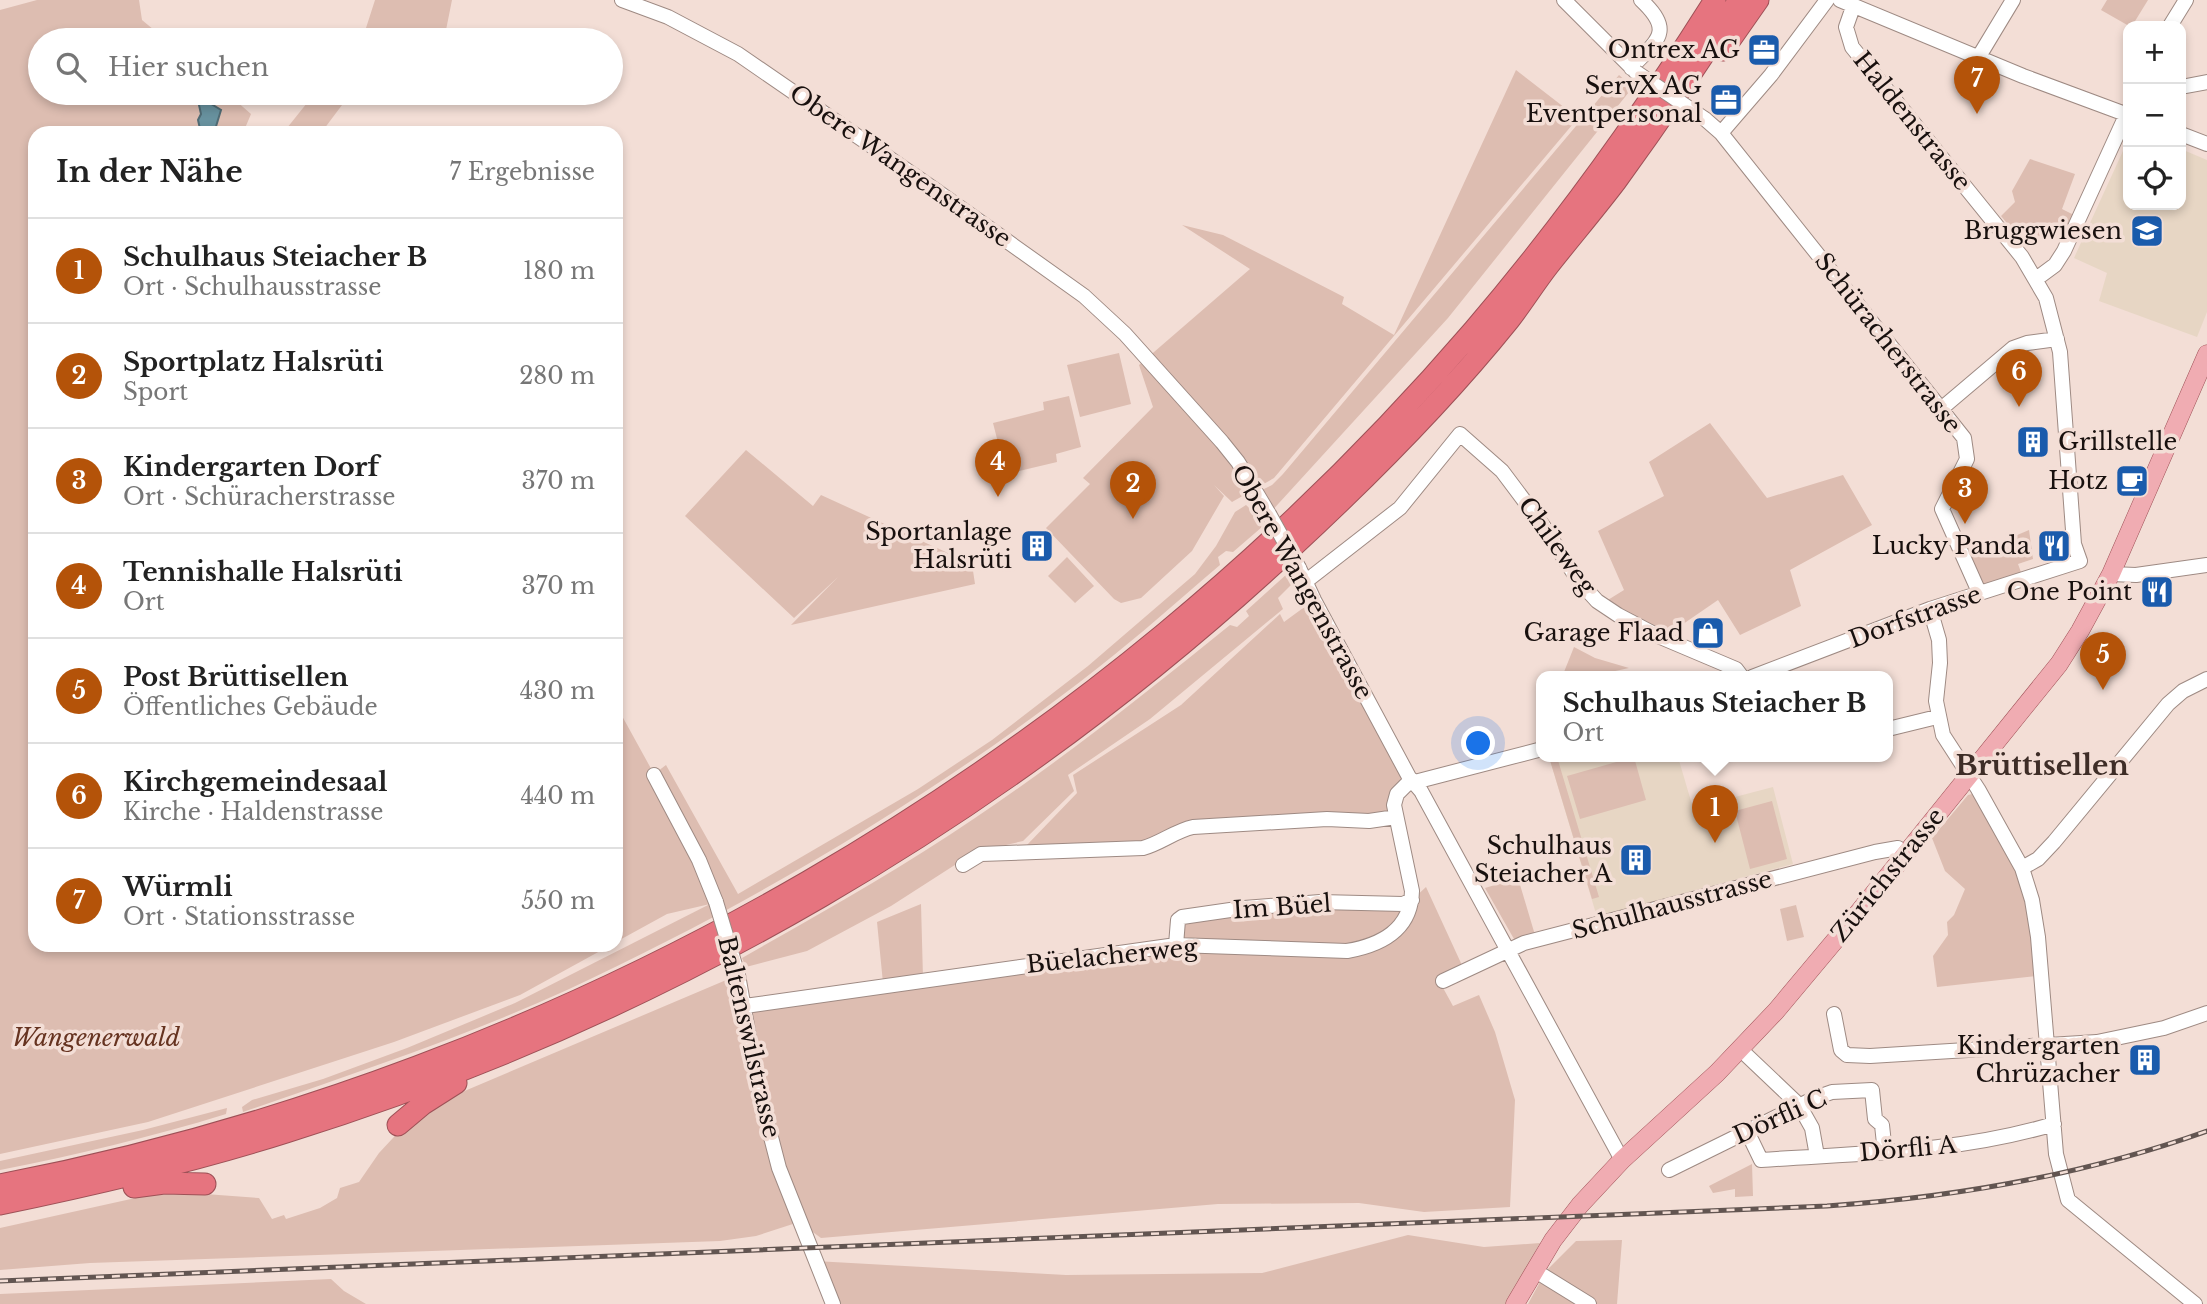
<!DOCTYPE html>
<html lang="de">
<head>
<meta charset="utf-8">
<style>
	:root { --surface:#fff; --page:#f6f6f6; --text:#222; --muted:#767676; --line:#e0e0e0; --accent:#b45309 }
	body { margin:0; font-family:"Libre Baskerville",serif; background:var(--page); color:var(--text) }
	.controls { position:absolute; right:21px; top:21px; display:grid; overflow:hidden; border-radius:14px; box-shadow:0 4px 10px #0003 }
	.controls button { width:63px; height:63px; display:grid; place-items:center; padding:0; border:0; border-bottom:2px solid var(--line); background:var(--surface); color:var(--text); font:35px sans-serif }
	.you { position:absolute; left:1479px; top:744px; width:24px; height:24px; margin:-18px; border:5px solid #fff; border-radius:50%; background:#1a73e8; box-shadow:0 0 0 10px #1a73e833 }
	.badge { display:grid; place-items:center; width:46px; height:46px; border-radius:50%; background:var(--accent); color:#fff; font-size:23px; font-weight:700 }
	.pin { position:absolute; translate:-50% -58px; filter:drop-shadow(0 2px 4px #0008) }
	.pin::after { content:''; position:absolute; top:37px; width:24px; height:21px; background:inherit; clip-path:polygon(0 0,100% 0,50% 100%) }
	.popup { position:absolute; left:1536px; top:671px; width:357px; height:91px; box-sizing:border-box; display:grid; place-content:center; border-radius:14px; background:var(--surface); filter:drop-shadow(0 2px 5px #0005); font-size:23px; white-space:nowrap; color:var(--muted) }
	.popup b { font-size:26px; color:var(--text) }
	.popup::after { content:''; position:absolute; left:50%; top:100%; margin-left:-14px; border:14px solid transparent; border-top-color:var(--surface) }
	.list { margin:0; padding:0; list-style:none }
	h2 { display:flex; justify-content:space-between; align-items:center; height:91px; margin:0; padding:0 28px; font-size:30px }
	h2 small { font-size:23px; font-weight:400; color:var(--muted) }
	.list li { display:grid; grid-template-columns:46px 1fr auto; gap:21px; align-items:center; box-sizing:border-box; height:105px; padding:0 28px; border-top:2px solid var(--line) }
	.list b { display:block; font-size:26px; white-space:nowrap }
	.list p { margin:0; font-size:23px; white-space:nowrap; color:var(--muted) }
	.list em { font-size:23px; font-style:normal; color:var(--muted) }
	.icon { flex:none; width:38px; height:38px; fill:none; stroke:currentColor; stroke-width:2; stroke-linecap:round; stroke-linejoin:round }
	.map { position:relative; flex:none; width:2207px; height:1304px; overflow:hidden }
	.search { position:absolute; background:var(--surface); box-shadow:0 4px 10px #0003; left:28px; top:28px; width:595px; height:77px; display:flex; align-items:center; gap:18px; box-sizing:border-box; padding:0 24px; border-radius:38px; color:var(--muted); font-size:26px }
	.panel { position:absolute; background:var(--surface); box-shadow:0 4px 10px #0003; left:28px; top:126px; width:595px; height:826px; border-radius:21px }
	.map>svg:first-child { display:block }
	.education { fill:#e7d6c4 }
	.green { fill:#ddbdb1 }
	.water { fill:#68929f; stroke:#506b74; stroke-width:2 }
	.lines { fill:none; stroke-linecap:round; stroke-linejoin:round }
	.minor-casing { stroke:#9e8a83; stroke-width:16 }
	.major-casing { stroke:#9e5157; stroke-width:19 }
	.highway-casing { stroke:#9e5157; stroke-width:23 }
	.minor { stroke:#fff; stroke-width:14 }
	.major { stroke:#f0acb2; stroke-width:18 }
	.highway { stroke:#e6747f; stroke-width:21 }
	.rail-casing { stroke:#625551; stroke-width:5 }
	.rail { stroke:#f3ded6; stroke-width:2.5; stroke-dasharray:8; stroke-linecap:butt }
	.minor-bridge-casing { stroke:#9e8a83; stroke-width:16; stroke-linecap:butt }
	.minor-bridge { stroke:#fff; stroke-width:14 }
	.labels { text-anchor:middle; stroke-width:7; stroke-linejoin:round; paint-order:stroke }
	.poi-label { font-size:24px; fill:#18100e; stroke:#f3ded6; text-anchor:end }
	.street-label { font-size:24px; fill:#18100e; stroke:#f3ded6 }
	.park-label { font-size:24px; font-style:italic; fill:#663320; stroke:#f3ded6 }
	.quarter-label { font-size:28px; font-weight:bold; fill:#3e2d27; stroke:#f3ded6 }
</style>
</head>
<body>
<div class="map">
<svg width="2207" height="1304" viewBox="0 0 2207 1304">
	<rect width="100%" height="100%" fill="#f3ded6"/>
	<!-- education -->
	<path class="education" d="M2128,140V205H2181V149L2207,160V312L2197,337L2099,301L2107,273L2074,258Z
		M1549,757H1678L1693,808L1773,787L1793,864L1597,917Z"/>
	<!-- green -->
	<path class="green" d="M37,0H139L142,20L166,40H40V93H227L251,114L243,133H35V945H611L520,995L394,1042L148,1122L0,1154V10Z
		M375,0H452L444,40H356L366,28Z
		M2107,0H2148L2132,26H2129L2101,10Z
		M1516,70L1578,118L1274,478L1232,502L1214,485L1224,496L1192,551L1141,598L1121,603L1114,599L1046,528L1090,484L1083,478L1153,407L1139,365L1250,269L1182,225L1223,235L1344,297L1342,304L1394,335Z
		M1619,75L1633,87L1448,318L1269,514L1258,492L1272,485L1283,474Z
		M315,93H351L321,133H283Z
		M2030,159L2075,174L2062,209L2074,215L2066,233L2051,229L2025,245L2001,216L2015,202L2012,191Z
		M1119,353L1131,404L1080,417L1067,365Z
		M1069,396L1081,447L1056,454L1057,462L1006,474L993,423L1044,410L1043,402Z
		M1710,423L1767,498L1843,475L1872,525L1790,570L1801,606L1740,635L1718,600L1670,633L1603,603L1624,590L1598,531L1664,496L1649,462Z
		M746,450L813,506L821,495L972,564L975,584L791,625L838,577L794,618L685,516Z
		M1246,505L1257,515L1262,527L1233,552L1226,551L1218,557L1220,565C1180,599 1140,635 1099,667C936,795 754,903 567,990C462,1038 352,1074 243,1112L242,1107L252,1100L323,1079L407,1048L515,1003L710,904L667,914L616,942V705L654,774L666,765L738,894L918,789L992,740L1088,666L1195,574L1216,546L1235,512Z
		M2029,530L2033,559L2018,564L2022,575L1985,586L1979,581L1968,556Z
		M1067,557L1094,586L1075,603L1048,576Z
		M1287,574L1294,582L1278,598L1283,609L1150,719L1068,775L1074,791L1023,841L975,852L891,906L807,951L746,967L742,958C821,913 900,869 975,818C1063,759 1147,692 1230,625L1237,627L1249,616L1246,611Z
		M1314,600L1407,784L1396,817L1193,827L1156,844L1026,846L1077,793L1073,775L1181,705L1280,614L1284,622Z
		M1574,647L1595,658L1629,668L1588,677H1562Z
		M1549,757H1557L1599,897L1592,899Z
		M1634,757L1646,800L1580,819L1567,776Z
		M1972,794L1977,797L2010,856L2024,888L2037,976L1937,987L1933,956L1948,935L1947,922L1954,915L1965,889L1945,871L1932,838L1968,795Z
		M1772,801L1787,859L1750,869L1735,811Z
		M1518,878L1535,935L1514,939L1485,888Z
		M1426,887L1466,974L1442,986L1453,1006L1479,995L1495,1032L1515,1100L1510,1207L1424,1212L1359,1203L1218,1204L821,1238L799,1222L756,1236L720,1241L90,1263L0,1270V1228L149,1195L205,1194L259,1198L272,1219L284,1215L286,1219L320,1208L337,1198L340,1188L359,1182L379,1153L406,1124L448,1098L738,975L745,1006L1176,945L1178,920L1412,900Z
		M921,904L923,978L883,983L877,922Z
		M1796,905L1804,937L1787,941L1780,909Z
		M227,1108L226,1114C152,1137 76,1155 0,1170V1161L143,1130Z
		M1752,1164L1753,1196L1735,1197V1189L1713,1193L1709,1186Z
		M1408,1235L1484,1247L1540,1243L1507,1304H833L815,1261L1066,1275L1262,1273Z
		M1622,1240L1617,1304H1528L1546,1271L1576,1241Z
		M331,1279L344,1291L366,1304H0V1294Z"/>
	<!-- water -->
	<path class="water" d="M201,102H208L221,110L214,133H206L200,129L198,120L201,114L199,105Z"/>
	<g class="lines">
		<defs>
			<path id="minor" d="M622,0L668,17L738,54L934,189L1084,296L1125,334L1222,442L1238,462L1269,514
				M1564,0L1636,72
				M1840,0L2023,76L2128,115
				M2170,26L2186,0
				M1978,58L2013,0
				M1631,68C1657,40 1675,32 1641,0
				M2181,87L2207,82
				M1705,119L1721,133L1964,438L1967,459L1942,509L1979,592
				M1721,133L1771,75L1827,0
				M2181,134L2207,144
				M2036,279L2055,265L2064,251L2128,111
				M1941,409L2013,348L2027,343L2057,339
				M1299,568L1314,600L1409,777L1421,791L1622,1160
				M2111,574L2136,575L2207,565
				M1305,582L1400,508L1460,434L1502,471L1544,527L1578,580L1597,601L1618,615L1658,636L1736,669L1742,677
				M1930,609L1939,640L1940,663L1936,701L1943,735L1978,789L2022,868L2032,900L2038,937L2056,1154L2068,1200L2195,1304
				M1752,677L1930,609L2080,561L2074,544L2060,352L2046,298L2022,257L1852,47L1846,27L1853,7
				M1888,729L1937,717
				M654,775L699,860L716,902
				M963,865L981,854L1143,848C1161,843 1175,831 1193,827L1327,819L1369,821L1396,817
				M2022,868L2038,859L2054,842L2168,704L2183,691L2207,679
				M1176,945L1178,920L1182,917L1244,908L1320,902L1403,904L1412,900
				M738,975L758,1087L779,1168L833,1304
				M1443,981L1524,943L1875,852L1898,848L1905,853
				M745,1006L1176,945L1347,951C1381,945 1411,930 1412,891L1394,805L1397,794L1407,784L1542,749
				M1834,1014L1841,1050L1847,1055L1870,1056L2097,1042L2164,1028L2207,1013
				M1740,1049L1799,1105L1812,1128L1817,1156
				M1747,1131L1761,1160C1859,1153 1958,1153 2054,1124
				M1669,1170L1815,1098L1832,1092L1872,1090L1875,1119L1882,1125L1885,1153
				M1534,1270L1589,1304"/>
			<path id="major" d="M1515,1304L1553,1240L1580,1205L1622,1160L1717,1073L1776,1011L1858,913L2059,664L2080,631L2111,574L2207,354"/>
			<path id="highway" d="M1723,50L1758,0
				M398,1125L423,1104L456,1083
				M0,1185C569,1075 1096,770 1474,330C1563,226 1642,116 1715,0
				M134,1187L164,1183L205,1184
				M0,1204C97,1184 192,1162 286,1132C659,1016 1004,815 1290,549C1367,478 1443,402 1509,320C1523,302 1534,284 1548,266C1570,238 1594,210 1616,181C1659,122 1700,62 1739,0"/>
		</defs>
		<!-- minor casing -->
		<use href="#minor" class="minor-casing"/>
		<!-- major casing -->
		<use href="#major" class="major-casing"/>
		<!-- highway casing -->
		<use href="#highway" class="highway-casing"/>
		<!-- minor -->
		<use href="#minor" class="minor"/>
		<!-- major -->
		<use href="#major" class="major"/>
		<!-- highway -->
		<use href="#highway" class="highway"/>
		<defs>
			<path id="rail" d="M0,1281L1827,1206C1957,1197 2084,1175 2207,1131"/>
		</defs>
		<!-- rail casing -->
		<use href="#rail" class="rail-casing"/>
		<!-- rail -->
		<use href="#rail" class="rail"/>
		<defs>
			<path id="minor-bridge" d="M1636,72L1705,119
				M1269,514L1299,568
				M716,902L738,975"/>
		</defs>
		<!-- minor-bridge casing -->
		<use href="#minor-bridge" class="minor-bridge-casing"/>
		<!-- minor-bridge -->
		<use href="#minor-bridge" class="minor-bridge"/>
	</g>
	<!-- icons -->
	<defs>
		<symbol id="office-square" viewBox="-11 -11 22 22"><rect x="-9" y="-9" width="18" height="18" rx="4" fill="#1a5bac" stroke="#f3ded6"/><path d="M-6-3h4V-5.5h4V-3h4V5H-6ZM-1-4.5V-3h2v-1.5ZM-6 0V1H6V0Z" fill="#fff"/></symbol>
		<symbol id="school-square" viewBox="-11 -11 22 22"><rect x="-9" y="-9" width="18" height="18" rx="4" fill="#1a5bac" stroke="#f3ded6"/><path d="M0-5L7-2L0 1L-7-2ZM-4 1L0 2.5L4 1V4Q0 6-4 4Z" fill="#fff"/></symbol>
		<symbol id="building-square" viewBox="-11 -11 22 22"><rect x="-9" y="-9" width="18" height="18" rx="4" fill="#1a5bac" stroke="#f3ded6"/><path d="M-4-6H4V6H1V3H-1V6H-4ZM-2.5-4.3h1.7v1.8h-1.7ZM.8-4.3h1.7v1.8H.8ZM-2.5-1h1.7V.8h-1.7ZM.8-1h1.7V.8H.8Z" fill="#fff"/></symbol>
		<symbol id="cafe-square" viewBox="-11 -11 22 22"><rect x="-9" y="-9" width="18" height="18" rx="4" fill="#1a5bac" stroke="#f3ded6"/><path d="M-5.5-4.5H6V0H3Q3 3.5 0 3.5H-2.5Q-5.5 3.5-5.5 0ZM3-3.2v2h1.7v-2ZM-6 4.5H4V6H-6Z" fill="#fff"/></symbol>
		<symbol id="restaurant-square" viewBox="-11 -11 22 22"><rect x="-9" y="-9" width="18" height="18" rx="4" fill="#1a5bac" stroke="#f3ded6"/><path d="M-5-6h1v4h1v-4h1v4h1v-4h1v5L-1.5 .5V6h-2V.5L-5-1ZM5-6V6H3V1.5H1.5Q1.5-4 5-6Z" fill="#fff"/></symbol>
		<symbol id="shop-square" viewBox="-11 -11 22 22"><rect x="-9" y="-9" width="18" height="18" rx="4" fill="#1a5bac" stroke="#f3ded6"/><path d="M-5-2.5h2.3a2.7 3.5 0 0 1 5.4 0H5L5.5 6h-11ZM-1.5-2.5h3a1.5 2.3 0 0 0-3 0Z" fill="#fff"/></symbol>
	</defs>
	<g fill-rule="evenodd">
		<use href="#office-square" x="1745" y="31" width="38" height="38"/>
		<use href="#office-square" x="1707" y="81" width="38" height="38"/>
		<use href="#school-square" x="2128" y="212" width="38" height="38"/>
		<use href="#building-square" x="2014" y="423" width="38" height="38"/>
		<use href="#cafe-square" x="2113" y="462" width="38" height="38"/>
		<use href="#building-square" x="1018" y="527" width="38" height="38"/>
		<use href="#restaurant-square" x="2035" y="527" width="38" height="38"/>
		<use href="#restaurant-square" x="2138" y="573" width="38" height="38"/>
		<use href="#shop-square" x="1689" y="614" width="38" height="38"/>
		<use href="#building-square" x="1617" y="841" width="38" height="38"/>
		<use href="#building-square" x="2126" y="1041" width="38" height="38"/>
	</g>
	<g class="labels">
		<!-- poi labels -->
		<g class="poi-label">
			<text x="1740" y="58">Ontrex AG</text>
			<text x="1702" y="94">ServX AG<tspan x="1702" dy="28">Eventpersonal</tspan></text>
			<text x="2122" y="239">Bruggwiesen</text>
			<text x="2058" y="450" text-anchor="start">Grillstelle</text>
			<text x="2108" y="489">Hotz</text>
			<text x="1012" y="540">Sportanlage<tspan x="1012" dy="28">Halsrüti</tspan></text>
			<text x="2030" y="554">Lucky Panda</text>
			<text x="2132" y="600">One Point</text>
			<text x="1684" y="641">Garage Flaad</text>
			<text x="1612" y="854">Schulhaus<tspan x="1612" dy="28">Steiacher A</tspan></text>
			<text x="2120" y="1054">Kindergarten<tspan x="2120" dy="28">Chrüzacher</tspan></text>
		</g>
		<!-- street labels -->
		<g class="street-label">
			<text transform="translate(1912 121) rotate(51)" y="8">Haldenstrasse</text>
			<text transform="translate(900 166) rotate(35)" y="8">Obere Wangenstrasse</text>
			<text transform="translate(1888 343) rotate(52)" y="8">Schüracherstrasse</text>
			<text transform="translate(1557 546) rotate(54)" y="8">Chileweg</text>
			<text transform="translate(1302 582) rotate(61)" y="8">Obere Wangenstrasse</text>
			<text transform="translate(1915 617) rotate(-20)" y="8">Dorfstrasse</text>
			<text transform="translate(1888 875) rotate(-51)" y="8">Zürichstrasse</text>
			<text transform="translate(1672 905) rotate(-15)" y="8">Schulhausstrasse</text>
			<text transform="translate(1282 907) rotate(-4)" y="8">Im Büel</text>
			<text transform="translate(1112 956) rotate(-6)" y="8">Büelacherweg</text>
			<text transform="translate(749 1037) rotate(77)" y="8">Baltenswilstrasse</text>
			<text transform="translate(1780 1117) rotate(-24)" y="8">Dörfli C</text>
			<text transform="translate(1908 1149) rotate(-5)" y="8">Dörfli A</text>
		</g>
		<!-- park labels -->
		<g class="park-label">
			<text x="96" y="1046">Wangenerwald</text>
		</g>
		<!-- quarter labels -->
		<g class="quarter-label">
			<text x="2042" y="775">Brüttisellen</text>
		</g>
	</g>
</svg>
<div class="controls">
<button>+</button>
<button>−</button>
<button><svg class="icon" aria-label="locate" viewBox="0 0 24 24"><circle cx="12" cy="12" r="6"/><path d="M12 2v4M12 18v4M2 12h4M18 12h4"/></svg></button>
</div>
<div class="you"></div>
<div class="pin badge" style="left:1715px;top:843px">1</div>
<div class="popup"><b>Schulhaus Steiacher B</b>Ort</div>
<div class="pin badge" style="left:1133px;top:519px">2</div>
<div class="pin badge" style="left:1965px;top:524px">3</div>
<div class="pin badge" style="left:998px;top:497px">4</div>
<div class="pin badge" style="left:2103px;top:690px">5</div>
<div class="pin badge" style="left:2019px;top:407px">6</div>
<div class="pin badge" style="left:1977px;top:114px">7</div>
<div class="search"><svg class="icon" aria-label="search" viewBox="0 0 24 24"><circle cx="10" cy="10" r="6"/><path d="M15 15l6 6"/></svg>Hier suchen</div>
<section class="panel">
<h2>In der Nähe<small>7 Ergebnisse</small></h2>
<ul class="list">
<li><span class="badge">1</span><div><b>Schulhaus Steiacher B</b><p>Ort · Schulhausstrasse</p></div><em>180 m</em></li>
<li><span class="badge">2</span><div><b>Sportplatz Halsrüti</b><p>Sport</p></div><em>280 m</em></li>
<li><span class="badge">3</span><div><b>Kindergarten Dorf</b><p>Ort · Schüracherstrasse</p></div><em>370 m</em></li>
<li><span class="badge">4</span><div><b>Tennishalle Halsrüti</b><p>Ort</p></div><em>370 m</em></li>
<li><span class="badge">5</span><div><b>Post Brüttisellen</b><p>Öffentliches Gebäude</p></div><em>430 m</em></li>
<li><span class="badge">6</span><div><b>Kirchgemeindesaal</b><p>Kirche · Haldenstrasse</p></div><em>440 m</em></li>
<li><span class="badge">7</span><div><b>Würmli</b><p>Ort · Stationsstrasse</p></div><em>550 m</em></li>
</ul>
</section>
</div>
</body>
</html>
